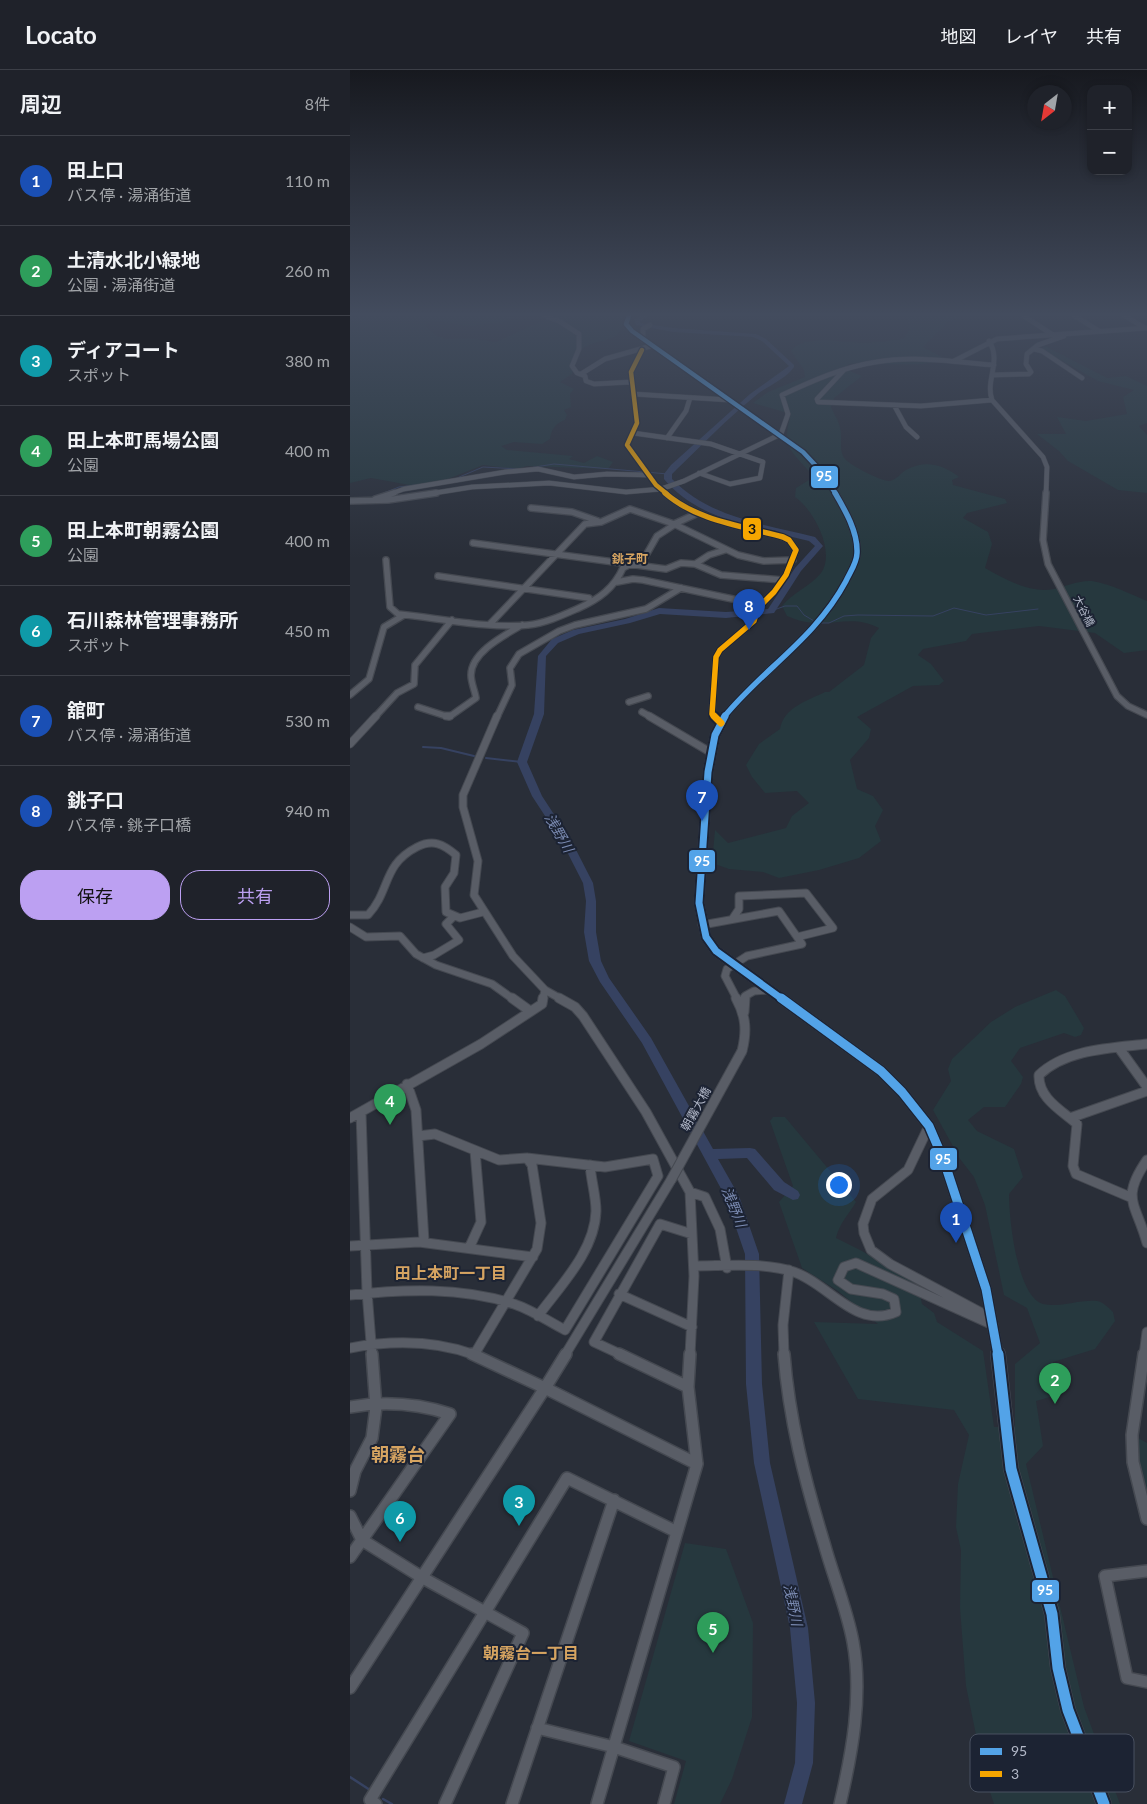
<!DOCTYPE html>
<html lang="ja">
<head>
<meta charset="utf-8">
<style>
	:root { --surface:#1f222a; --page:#2c2f36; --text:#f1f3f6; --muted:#a1a4a8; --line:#3c3f47; --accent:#bca0f2 }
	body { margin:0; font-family:Lato,"Noto Sans JP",sans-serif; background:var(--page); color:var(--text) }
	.controls { position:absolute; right:15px; top:15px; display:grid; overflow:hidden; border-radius:10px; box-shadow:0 2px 8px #0003 }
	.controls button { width:45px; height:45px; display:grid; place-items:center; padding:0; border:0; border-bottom:1px solid var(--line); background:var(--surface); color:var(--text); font:25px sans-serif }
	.compass { position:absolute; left:677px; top:15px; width:45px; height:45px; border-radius:50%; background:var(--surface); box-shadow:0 2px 8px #0003; rotate:211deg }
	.you { position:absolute; left:488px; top:1114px; width:18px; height:18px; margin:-12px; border:4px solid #fff; border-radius:50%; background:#1a73e8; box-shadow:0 0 0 8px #1a73e833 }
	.badge { display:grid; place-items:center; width:32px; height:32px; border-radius:50%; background:var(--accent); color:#fff; font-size:16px; font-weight:700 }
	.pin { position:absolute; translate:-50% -41px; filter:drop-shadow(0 1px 2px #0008) }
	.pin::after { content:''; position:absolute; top:26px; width:18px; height:15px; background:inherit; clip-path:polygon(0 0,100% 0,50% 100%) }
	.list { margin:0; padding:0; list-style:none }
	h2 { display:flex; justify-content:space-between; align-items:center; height:65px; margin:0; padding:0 20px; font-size:21px }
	h2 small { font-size:16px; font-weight:400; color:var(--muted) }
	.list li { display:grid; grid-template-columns:32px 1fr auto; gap:15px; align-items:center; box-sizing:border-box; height:90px; padding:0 20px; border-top:1px solid var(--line) }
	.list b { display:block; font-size:19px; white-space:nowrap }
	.list p { margin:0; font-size:16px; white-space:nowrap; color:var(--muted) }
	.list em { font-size:16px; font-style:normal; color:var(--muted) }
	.actions { display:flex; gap:10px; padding:15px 20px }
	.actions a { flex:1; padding:11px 0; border:1px solid var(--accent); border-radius:20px; text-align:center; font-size:18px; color:var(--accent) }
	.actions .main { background:var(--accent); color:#111 }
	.map { position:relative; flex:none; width:797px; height:1734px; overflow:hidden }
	header { display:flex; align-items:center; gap:30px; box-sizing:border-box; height:70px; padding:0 25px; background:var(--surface); border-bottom:1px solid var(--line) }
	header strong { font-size:24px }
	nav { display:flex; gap:28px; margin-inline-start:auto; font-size:18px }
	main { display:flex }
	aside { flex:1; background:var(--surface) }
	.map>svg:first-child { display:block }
	.green { fill:#26383e }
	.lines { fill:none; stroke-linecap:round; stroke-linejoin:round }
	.stream-far2 { stroke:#364261; stroke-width:1 }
	.stream-far1 { stroke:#364261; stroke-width:2 }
	.stream { stroke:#364261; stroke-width:2.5 }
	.river { fill:#364261; fill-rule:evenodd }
	.minor-far4-casing { stroke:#454951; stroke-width:5.5 }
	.minor-far3-casing { stroke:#454951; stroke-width:8 }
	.minor-far2-casing { stroke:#454951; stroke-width:9 }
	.minor-far1-casing { stroke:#454951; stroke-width:11 }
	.minor-casing { stroke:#454951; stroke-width:14 }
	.major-far4-casing { stroke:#474b55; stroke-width:6 }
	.major-far3-casing { stroke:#474b55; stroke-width:8 }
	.major-far2-casing { stroke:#474b55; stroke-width:11 }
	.major-far1-casing { stroke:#474b55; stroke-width:12 }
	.major-casing { stroke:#474b55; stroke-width:16 }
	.minor-far4 { stroke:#595d66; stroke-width:4.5 }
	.minor-far3 { stroke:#595d66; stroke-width:5.5 }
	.minor-far2 { stroke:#595d66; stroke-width:7 }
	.minor-far1 { stroke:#595d66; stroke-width:9 }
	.minor { stroke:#595d66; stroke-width:11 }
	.major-far4 { stroke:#5c5f67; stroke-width:5 }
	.major-far3 { stroke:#5c5f67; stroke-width:6 }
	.major-far2 { stroke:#5c5f67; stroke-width:8 }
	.major-far1 { stroke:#5c5f67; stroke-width:10 }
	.major { stroke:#5c5f67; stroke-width:13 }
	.minor-bridge-casing { stroke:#454951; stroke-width:11; stroke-linecap:butt }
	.minor-bridge { stroke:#595d66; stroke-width:9 }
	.bus-1-far4-casing { stroke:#1c2333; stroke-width:7 }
	.bus-1-far3-casing { stroke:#1c2333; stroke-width:8 }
	.bus-1-far2-casing { stroke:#1c2333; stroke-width:11 }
	.bus-1-far1-casing { stroke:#1c2333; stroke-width:12 }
	.bus-1-casing { stroke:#1c2333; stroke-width:15 }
	.bus-2-far2-casing { stroke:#1c2333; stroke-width:7 }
	.bus-2-far1-casing { stroke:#1c2333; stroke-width:8 }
	.bus-2-casing { stroke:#1c2333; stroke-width:11 }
	.bus-1-far4 { stroke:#53a3e8; stroke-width:4.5 }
	.bus-1-far3 { stroke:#53a3e8; stroke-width:5.5 }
	.bus-1-far2 { stroke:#53a3e8; stroke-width:7 }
	.bus-1-far1 { stroke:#53a3e8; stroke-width:9 }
	.bus-1 { stroke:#53a3e8; stroke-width:11 }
	.bus-2-far2 { stroke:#f7a600; stroke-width:4.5 }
	.bus-2-far1 { stroke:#f7a600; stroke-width:5.5 }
	.bus-2 { stroke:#f7a600; stroke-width:7 }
	.labels { text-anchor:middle; stroke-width:4; stroke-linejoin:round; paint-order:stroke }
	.far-street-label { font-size:11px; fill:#b3b9c9; stroke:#1c2333 }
	.far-quarter-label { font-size:12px; font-weight:bold; fill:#d6a461; stroke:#1c2333 }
	.street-label { font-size:12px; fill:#b3b9c9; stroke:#1c2333 }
	.water-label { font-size:14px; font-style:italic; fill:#7b8bb2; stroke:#1c2333 }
	.near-neighbourhood-label { font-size:16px; font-weight:bold; fill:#d6a461; stroke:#1c2333 }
	.near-quarter-label { font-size:18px; font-weight:bold; fill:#d6a461; stroke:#1c2333 }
	.key { fill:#1c2333; stroke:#495060; stroke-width:1 }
	.key-label { font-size:14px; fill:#b3b9c9 }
	.line-badge { stroke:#1c2333; stroke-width:2 }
	.badge-label { font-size:14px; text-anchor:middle; font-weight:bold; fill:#fff }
	.pale-badge-label { font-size:14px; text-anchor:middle; font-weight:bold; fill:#111 }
</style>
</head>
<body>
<header>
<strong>Locato</strong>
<nav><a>地図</a><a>レイヤ</a><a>共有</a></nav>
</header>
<main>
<aside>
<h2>周辺<small>8件</small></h2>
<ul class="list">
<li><span class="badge" style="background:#1a4fb4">1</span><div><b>田上口</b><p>バス停 · 湯涌街道</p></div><em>110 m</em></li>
<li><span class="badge" style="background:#2e9e5b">2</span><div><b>土清水北小緑地</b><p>公園 · 湯涌街道</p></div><em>260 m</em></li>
<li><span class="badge" style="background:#0f9aa8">3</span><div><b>ディアコート</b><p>スポット</p></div><em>380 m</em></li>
<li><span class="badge" style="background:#2e9e5b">4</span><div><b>田上本町馬場公園</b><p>公園</p></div><em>400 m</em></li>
<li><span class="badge" style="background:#2e9e5b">5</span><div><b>田上本町朝霧公園</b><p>公園</p></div><em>400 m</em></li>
<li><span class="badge" style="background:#0f9aa8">6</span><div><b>石川森林管理事務所</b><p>スポット</p></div><em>450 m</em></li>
<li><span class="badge" style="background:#1a4fb4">7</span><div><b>舘町</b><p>バス停 · 湯涌街道</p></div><em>530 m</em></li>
<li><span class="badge" style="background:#1a4fb4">8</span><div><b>銚子口</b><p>バス停 · 銚子口橋</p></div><em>940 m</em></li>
</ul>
<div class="actions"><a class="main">保存</a><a>共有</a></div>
</aside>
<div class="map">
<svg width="797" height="1734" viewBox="0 0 797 1734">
	<rect width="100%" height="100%" fill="#292e38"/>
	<!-- green -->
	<path class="green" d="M0,246H164L153,252L119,256L82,250L75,256L87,266L97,269L119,268L146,272L203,246H275L272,248V257L267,266C241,276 226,271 222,304L210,312L224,319L220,324L221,337L214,340L217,345L215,350C206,353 201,359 200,369L192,374L164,372L151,376L157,380L223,386L219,389L234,393L247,386L263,392L258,399L177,396L167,399L133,395L88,413L65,416L21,408L0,413Z
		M557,246H611L598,252L573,277L592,287L589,291C565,298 527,292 499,294L495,299L512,306L484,328L481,337C484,344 489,351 490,358C493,368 488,380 495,389C500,395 532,412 540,411C546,410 551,403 556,400C575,389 594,395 609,407L602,410L603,415L655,429L657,433L617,443L613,448L638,462L642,474L635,498C654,509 681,524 704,519C717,516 729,510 742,511C761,514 780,524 797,531V580L774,583L745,563L689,556L622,564L616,571L573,579L568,585L581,594L594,611L589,615L563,616L507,647L521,659L519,668L500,690L507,719L523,726L533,740L525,756L531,771L509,788L469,800L429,808L413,802L379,799L362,793L365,760L378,773L436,758L442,746L459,733L447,721L415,723L402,707L396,695L409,674L430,659C434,637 457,631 475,622H479L514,595L521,568L529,558C502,544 484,557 456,552C449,551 443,548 437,546L432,536C442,523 461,516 471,503C486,482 464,440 445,427L446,418L464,407C443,382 430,379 441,344L403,333L418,322L455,307L454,300L441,281C453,264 495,273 514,273C527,273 540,270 553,269L560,259Z
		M695,276L757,308L776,306L797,316V353L789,356L797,365V423L768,420L718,391L709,381L687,364H716L707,347L736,351L777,344L773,327L784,320L748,311L691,279Z
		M706,920L715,926L734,958L731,965L725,967L714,963L670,978L661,991L673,1007L671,1014L655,1037H634L618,1050L627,1061L664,1079L673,1107L659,1124C659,1148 667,1227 693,1234C710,1238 730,1229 747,1231C753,1232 759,1238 763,1242L765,1251L745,1279L703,1292L709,1321L707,1325L686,1331L693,1376L676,1394L734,1637L770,1734H644L634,1704L616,1616L610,1538L611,1480L606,1457L608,1414L619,1365L604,1340L508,1329L464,1252L528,1254L488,1221L452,1198L429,1132L443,1116L420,1051L423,1047H435L506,1132C499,1144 489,1154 486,1168L512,1181L568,1215L572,1234L584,1243L587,1252L633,1281L644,1357H665V1294L690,1273L677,1238L654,1225L635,1135L624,1107L610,1089L583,1040L601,1011L598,999L602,989L641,952L665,937Z
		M788,1368L797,1373V1426L789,1390Z
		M335,1473L376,1479L403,1553L402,1647L382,1709L370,1734H324L336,1691L279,1671Z"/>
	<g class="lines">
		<!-- stream-far2 -->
		<path class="stream-far2" d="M179,398L204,394L318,404
			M107,408L133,397L169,399
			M31,424L49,417L65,415
			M421,541L435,536H447L454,545L464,551
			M469,553H479L494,546L508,545L583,546L604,538L636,545L688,539"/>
		<!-- stream-far1 -->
		<path class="stream-far1" d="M73,677L91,678L124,686
			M136,688L172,692"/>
		<!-- stream -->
		<path class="stream" d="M0,1707L20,1720
			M33,1729L42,1734"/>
		<!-- river -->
		<path class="river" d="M291,246H299L290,251L291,253L323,258L406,264L416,269L444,295V297C434,311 416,316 404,327C377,349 352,375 327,399L322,404V409C360,448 414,454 465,467L473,476L451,501L424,543L376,548L310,544L280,553L229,564L208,573L196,586L194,644L177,692L192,726L222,772L243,813L246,831V862L251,891L259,908L301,968L363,1079L400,1078L405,1079L434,1112L448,1121L450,1125L448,1129L443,1130L424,1120L397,1088L368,1089L389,1126L409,1184L412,1314L420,1393L458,1558L465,1633L463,1693L452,1734H434L445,1693L447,1633L440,1558L404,1393L396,1314L395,1184L375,1126L292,973L250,912L239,891L234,862L236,831L233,813L212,772L182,726L167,692L184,644L188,586L202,569L223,560L275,549L309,538L376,542L418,539L445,498L465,476L459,471C409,458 349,451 314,409V404L321,395L400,324L439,296L412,271L403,267L323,262L286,255L284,250Z"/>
		<defs>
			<path id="minor-far4" d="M195,246L209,251L229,264V279L222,296L227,303L235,306L236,311L244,314L281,312
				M674,246L703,265
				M725,246L749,261
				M775,246L795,258
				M293,270V259L300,255
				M639,271C652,291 635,310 642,330L693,387L697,397L696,424
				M684,279L692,281L732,308
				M292,280L281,302L287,353L277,375L306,415L317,424
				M604,291L647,269L797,258
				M494,300L467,329L468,332L571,336L642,330
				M231,304L255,289L301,276
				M643,305L679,304L681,302L676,294L677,284L688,275L714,266
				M283,324L380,330
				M544,335L556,357L567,367
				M283,363L361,374L413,392L410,408L380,414L349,403
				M317,368L336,341L340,328
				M40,424L54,419L155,402L188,399L224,407L257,404L298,405
				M78,424L122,417L199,413L276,422L311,419L334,411L431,364L438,344L432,325C462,311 493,297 526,292C565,285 605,292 644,295"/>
			<path id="minor-far3" d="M315,423C347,451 393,456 433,467L439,470L446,480L436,505L424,522L408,538L404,551L370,580L366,587L362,644L365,647
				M696,423L693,470L698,494L767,626L778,636L797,645
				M25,429L44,423
				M0,431L38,430L86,423
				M181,438L222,442L248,451
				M324,454L388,485L414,491L443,490
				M123,473L316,499L331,493L345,494L359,485L375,480
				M36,490L40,537L48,544C88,548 139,559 178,555C196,553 213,545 229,538C249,529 264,518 273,498L295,487L307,466L324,455
				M345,494L371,505L432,510
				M88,506L239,528
				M267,512L283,509L293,510L411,535
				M140,554L235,454L251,452L280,439L324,454L346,444
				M0,625L19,609L34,557L54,545
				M279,632L298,626
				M68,637L99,647L126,628C125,621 121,613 121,605C121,582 155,565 172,555
				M292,642L301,647
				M25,647L47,623L64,614L65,595L102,550
				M147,647L162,615L160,598L169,584L209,561L225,555L296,539L331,518"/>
			<path id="minor-far2" d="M96,646H100
				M147,646L113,725V737L128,791L124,825L163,886L195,920L211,929
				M299,646L360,682
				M364,646L371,653
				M0,674L26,646
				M0,845H18C41,820 32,795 67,777C83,769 93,774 106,785L104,803L95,817L96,842L110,848L133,842
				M383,848L389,839V826L456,823L483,858L447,867
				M352,855L429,841L452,874L397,886L377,899L375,906L387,929
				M0,857L16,867L50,866L66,884L86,895L142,914L163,929
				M73,888L84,885L109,870L96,854L103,847
				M193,929L195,920
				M395,929V926L404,921L418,920"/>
			<path id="minor-far1" d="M162,928L180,941
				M209,928L225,937L233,946L296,1042L340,1122L344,1206L340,1285
				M386,928C396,946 397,961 392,981
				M394,942L395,928
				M769,978L797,1017
				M57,1014L66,1040L74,1171
				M11,1043L17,1222L22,1285
				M0,1048L131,974L192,934L193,928
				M720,1048L797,1021
				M579,1056L558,1100L522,1129L513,1154L514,1163L521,1180L540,1194L641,1248
				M797,1090C770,1129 786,1133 797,1173
				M340,1122L355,1127L370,1159L377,1198
				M780,1127L726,1104L723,1096L727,1054C711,1040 688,1028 689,1005C716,979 762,978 797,974
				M0,1176L69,1172L183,1187
				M120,1176L131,1152L125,1081
				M344,1196C376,1196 413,1192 444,1202C479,1214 506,1260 546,1242L544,1229L533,1224L501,1219L488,1210L494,1197L506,1193L643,1255
				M269,1224L342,1257
				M0,1225C54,1219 111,1217 164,1234C182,1240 198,1251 215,1260L308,1106L303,1089L255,1097L177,1088L149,1090L85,1064L68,1066
				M188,1246C210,1216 245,1181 246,1141C246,1126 241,1110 240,1095
				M0,1278C43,1270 84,1270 125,1285
				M124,1285L187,1179L191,1153L182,1095L177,1088
				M215,1285L321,1110
				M272,1285L244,1272L310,1154L342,1164
				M434,1285L433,1255L439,1200
				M794,1285L797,1262"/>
			<path id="minor" d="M122,1284L195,1318L216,1284
				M269,1284L338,1317
				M340,1284L338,1317L347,1394
				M434,1284C439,1349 455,1411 474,1473C483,1506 497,1539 503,1572C513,1625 502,1683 490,1734
				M794,1284L782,1365L783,1392L797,1449
				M0,1337C35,1331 66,1333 100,1344L0,1487
				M0,1421L5,1401L22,1368L26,1337L22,1284
				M0,1446L12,1470L73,1508L173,1563L95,1734
				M797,1501L755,1506L777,1608L797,1612
				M0,1618L195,1318L347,1394L247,1734
				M187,1658L264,1677L324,1697L314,1734
				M26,1734L20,1730L217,1408L327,1462
				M162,1734L264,1430"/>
			<path id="major-far4" d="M279,246L276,254L282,261L453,382L467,397L486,424"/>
			<path id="major-far3" d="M374,647C413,599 465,569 496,511C500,502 507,493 507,483C508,462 495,440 485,423"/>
			<path id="major-far2" d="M375,646L365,665L358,702L349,833L356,867L366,881L432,929"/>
			<path id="major-far1" d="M431,928L531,1001L552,1022L579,1056L594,1091L636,1219L648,1285"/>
			<path id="major" d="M648,1284L661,1399L702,1544L708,1598L718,1640L754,1734"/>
		</defs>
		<!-- minor-far4 casing -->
		<use href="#minor-far4" class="minor-far4-casing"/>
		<!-- minor-far3 casing -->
		<use href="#minor-far3" class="minor-far3-casing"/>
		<!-- minor-far2 casing -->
		<use href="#minor-far2" class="minor-far2-casing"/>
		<!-- minor-far1 casing -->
		<use href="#minor-far1" class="minor-far1-casing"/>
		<!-- minor casing -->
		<use href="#minor" class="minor-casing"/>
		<!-- major-far4 casing -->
		<use href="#major-far4" class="major-far4-casing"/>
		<!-- major-far3 casing -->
		<use href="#major-far3" class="major-far3-casing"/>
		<!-- major-far2 casing -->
		<use href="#major-far2" class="major-far2-casing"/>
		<!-- major-far1 casing -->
		<use href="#major-far1" class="major-far1-casing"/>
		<!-- major casing -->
		<use href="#major" class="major-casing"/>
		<!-- minor-far4 -->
		<use href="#minor-far4" class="minor-far4"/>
		<!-- minor-far3 -->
		<use href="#minor-far3" class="minor-far3"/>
		<!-- minor-far2 -->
		<use href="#minor-far2" class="minor-far2"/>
		<!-- minor-far1 -->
		<use href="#minor-far1" class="minor-far1"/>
		<!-- minor -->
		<use href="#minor" class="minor"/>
		<!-- major-far4 -->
		<use href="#major-far4" class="major-far4"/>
		<!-- major-far3 -->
		<use href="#major-far3" class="major-far3"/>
		<!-- major-far2 -->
		<use href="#major-far2" class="major-far2"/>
		<!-- major-far1 -->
		<use href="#major-far1" class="major-far1"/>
		<!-- major -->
		<use href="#major" class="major"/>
		<defs>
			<path id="minor-bridge" d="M321,1110L392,981"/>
		</defs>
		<!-- minor-bridge casing -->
		<use href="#minor-bridge" class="minor-bridge-casing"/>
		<!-- minor-bridge -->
		<use href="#minor-bridge" class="minor-bridge"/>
		<defs>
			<path id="bus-1-far4" d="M279,246L276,254L282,261L453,382L467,397L486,424"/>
			<path id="bus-1-far3" d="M374,647C413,599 465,569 496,511C500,502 507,493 507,483C508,462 495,440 485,423"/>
			<path id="bus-1-far2" d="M375,646L365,665L358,702L349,833L356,867L366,881L432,929"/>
			<path id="bus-1-far1" d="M431,928L531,1001L552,1022L579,1056L594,1091L636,1219L648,1285"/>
			<path id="bus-1" d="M648,1284L661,1399L702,1544L708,1598L718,1640L754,1734"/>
			<path id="bus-2-far2" d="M292,280L281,302L287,353L277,375L306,415L317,424"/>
			<path id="bus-2-far1" d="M315,423C347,451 393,456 433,467L439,470L446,480L436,505L424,522L408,538L404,551L370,580L366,587L362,644L365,647"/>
			<path id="bus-2" d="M364,646L371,653"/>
		</defs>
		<!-- bus-1-far4 casing -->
		<use href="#bus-1-far4" class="bus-1-far4-casing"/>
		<!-- bus-1-far3 casing -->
		<use href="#bus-1-far3" class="bus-1-far3-casing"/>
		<!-- bus-1-far2 casing -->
		<use href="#bus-1-far2" class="bus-1-far2-casing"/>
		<!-- bus-1-far1 casing -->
		<use href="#bus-1-far1" class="bus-1-far1-casing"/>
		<!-- bus-1 casing -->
		<use href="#bus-1" class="bus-1-casing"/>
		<!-- bus-2-far2 casing -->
		<use href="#bus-2-far2" class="bus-2-far2-casing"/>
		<!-- bus-2-far1 casing -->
		<use href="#bus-2-far1" class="bus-2-far1-casing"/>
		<!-- bus-2 casing -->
		<use href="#bus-2" class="bus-2-casing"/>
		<!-- bus-1-far4 -->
		<use href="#bus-1-far4" class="bus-1-far4"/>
		<!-- bus-1-far3 -->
		<use href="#bus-1-far3" class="bus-1-far3"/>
		<!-- bus-1-far2 -->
		<use href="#bus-1-far2" class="bus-1-far2"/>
		<!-- bus-1-far1 -->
		<use href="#bus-1-far1" class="bus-1-far1"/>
		<!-- bus-1 -->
		<use href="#bus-1" class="bus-1"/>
		<!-- bus-2-far2 -->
		<use href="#bus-2-far2" class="bus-2-far2"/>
		<!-- bus-2-far1 -->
		<use href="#bus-2-far1" class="bus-2-far1"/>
		<!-- bus-2 -->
		<use href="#bus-2" class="bus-2"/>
	</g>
	<!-- sky -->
	<linearGradient id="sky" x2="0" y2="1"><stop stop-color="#17191f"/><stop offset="0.5" stop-color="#434c5e"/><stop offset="1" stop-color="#434c5e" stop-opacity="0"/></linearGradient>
	<rect width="797" height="489" fill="url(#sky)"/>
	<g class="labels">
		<!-- far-street labels -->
		<g class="far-street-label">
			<text transform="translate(734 541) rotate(63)" y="4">大谷橋</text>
		</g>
		<!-- far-quarter labels -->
		<g class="far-quarter-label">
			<text x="280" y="493">銚子町</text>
		</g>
		<!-- street labels -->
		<g class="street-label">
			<text transform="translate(346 1039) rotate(-61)" y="4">朝霧大橋</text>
		</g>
		<!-- water labels -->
		<g class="water-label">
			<text transform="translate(209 763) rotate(60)" y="5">浅野川</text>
			<text transform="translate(384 1137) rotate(68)" y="5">浅野川</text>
			<text transform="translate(443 1535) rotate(78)" y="5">浅野川</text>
		</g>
		<!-- near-neighbourhood labels -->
		<g class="near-neighbourhood-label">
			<text x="101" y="1209">田上本町一丁目</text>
			<text x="181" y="1589">朝霧台一丁目</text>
		</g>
		<!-- near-quarter labels -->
		<g class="near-quarter-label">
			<text x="48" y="1391">朝霧台</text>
		</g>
	</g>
	<!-- legend -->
	<rect x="620" y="1664" width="164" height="58" rx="8" class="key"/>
	<rect x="630" y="1678" width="22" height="7" fill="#53a3e8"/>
	<rect x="630" y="1701" width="22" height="6" fill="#f7a600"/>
	<g class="key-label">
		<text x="661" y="1686">95</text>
		<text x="661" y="1709">3</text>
	</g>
	<g class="line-badge">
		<rect x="460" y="395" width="29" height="24" rx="5" fill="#53a3e8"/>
		<rect x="392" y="447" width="20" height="24" rx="5" fill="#f7a600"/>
		<rect x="338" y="779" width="28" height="24" rx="5" fill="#53a3e8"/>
		<rect x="579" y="1077" width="29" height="24" rx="5" fill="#53a3e8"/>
		<rect x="681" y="1509" width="29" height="24" rx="5" fill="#53a3e8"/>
	</g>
	<g class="badge-label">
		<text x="474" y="411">95</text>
		<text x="352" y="796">95</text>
		<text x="593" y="1094">95</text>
		<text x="695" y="1525">95</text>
	</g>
	<g class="pale-badge-label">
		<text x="402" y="464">3</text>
	</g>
</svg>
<div class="controls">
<button>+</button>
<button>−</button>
</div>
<svg class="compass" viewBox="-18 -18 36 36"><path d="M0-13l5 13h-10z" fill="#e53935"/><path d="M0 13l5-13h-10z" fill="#a1a4a8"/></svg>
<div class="you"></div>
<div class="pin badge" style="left:606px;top:1173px;background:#1a4fb4">1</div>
<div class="pin badge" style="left:705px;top:1334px;background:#2e9e5b">2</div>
<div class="pin badge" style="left:169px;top:1456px;background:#0f9aa8">3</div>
<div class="pin badge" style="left:40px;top:1055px;background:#2e9e5b">4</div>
<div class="pin badge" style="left:363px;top:1583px;background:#2e9e5b">5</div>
<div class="pin badge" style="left:50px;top:1472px;background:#0f9aa8">6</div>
<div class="pin badge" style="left:352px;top:751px;background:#1a4fb4">7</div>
<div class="pin badge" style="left:399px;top:560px;background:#1a4fb4">8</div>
</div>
</main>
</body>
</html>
